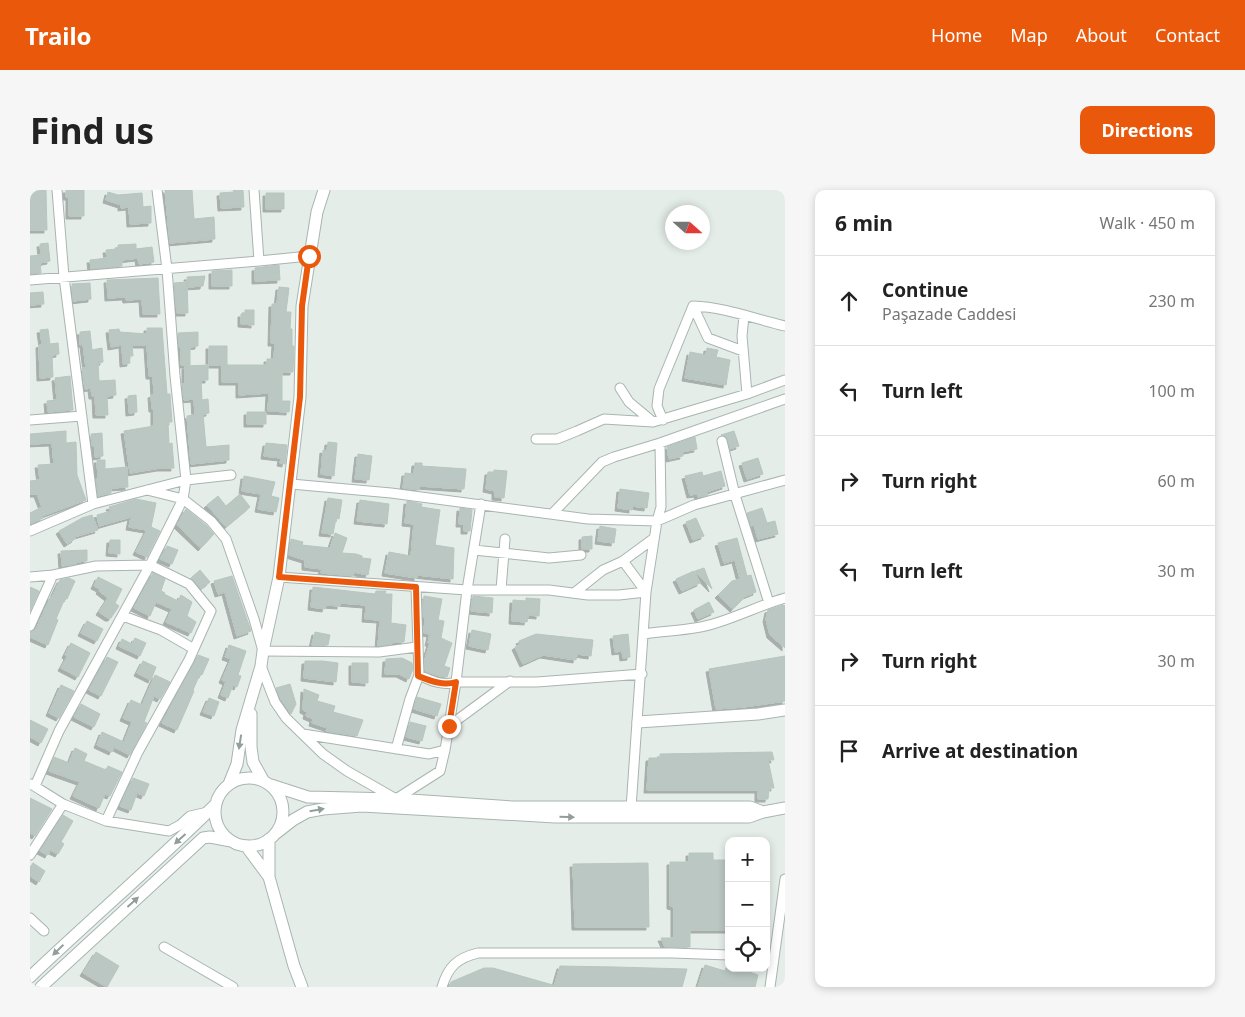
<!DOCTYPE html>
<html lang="en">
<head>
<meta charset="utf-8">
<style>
	:root { --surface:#fff; --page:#f6f6f6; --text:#222; --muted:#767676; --line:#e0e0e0; --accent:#ea580c }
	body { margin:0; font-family:"Noto Sans",sans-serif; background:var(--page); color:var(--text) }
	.controls { position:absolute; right:15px; bottom:15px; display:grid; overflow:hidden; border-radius:10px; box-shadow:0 2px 8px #0003 }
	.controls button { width:45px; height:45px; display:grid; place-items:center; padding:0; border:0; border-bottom:1px solid var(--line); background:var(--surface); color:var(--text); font:25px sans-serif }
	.compass { position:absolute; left:635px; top:15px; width:45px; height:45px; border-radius:50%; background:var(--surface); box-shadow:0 2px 8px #0003; rotate:111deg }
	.stop { position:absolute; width:15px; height:15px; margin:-11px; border:4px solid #ea580c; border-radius:50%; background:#fff }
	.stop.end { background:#ea580c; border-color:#fff; box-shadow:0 1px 5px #0008 }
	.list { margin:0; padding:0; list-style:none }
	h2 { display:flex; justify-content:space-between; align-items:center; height:65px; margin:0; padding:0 20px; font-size:21px }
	h2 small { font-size:16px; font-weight:400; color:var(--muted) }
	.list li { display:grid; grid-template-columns:32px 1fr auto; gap:15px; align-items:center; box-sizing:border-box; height:90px; padding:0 20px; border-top:1px solid var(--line) }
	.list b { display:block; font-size:19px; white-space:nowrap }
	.list p { margin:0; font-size:16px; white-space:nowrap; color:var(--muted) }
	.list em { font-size:16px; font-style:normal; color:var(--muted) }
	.icon { flex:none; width:28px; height:28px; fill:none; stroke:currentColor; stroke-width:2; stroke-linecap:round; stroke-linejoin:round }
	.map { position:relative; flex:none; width:755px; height:797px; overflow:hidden; border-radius:10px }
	header { display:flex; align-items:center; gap:30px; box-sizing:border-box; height:70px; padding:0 25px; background:var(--accent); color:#fff }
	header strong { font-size:24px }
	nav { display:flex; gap:28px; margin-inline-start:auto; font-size:18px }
	.intro { display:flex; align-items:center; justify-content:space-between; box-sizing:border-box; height:120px; padding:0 30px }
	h1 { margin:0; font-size:35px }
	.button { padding:12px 22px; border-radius:10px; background:var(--accent); color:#fff; font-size:18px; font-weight:700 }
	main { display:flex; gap:30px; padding:0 30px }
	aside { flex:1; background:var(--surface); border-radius:10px; box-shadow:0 2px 8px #0003 }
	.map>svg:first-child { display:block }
	.building { fill:#bac7c2; stroke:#b7c6bf; filter:url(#shadow) }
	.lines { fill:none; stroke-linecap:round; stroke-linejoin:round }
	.minor-casing { stroke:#a8b5b0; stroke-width:11 }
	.tertiary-casing { stroke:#a8b5b0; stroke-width:13 }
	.minor { stroke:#fff; stroke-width:9 }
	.tertiary { stroke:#fff; stroke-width:11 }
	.oneway { fill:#929e9a }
	.route { stroke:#ea580c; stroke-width:6 }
</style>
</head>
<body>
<header>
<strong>Trailo</strong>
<nav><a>Home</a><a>Map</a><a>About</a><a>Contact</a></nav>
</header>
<div class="intro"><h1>Find us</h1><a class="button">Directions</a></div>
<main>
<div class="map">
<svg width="755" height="797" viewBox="0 0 755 797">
	<defs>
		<filter id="shadow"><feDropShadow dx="-3" dy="3" stdDeviation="0" flood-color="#0004"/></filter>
	</defs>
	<rect width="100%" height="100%" fill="#e5ede9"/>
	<!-- building -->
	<path class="building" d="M0,0H16L17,40H0Z
		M36,0H54V26H39V7H36Z
		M135,0H162L164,29L184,27L185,49L140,53Z
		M203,0H213L214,17L191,18L190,3L204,2Z
		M78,2L88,5L112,3L113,17L121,16V33L100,34L99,17L91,18V15L76,10Z
		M236,3H254V19H236Z
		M18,53L20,71L10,73L11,83L0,84V66L11,65L10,54Z
		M106,54V59L122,57L124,72L109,74L108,68L92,70V76L61,79L60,70L77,68L76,60L88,59V55Z
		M249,75L250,90L225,91V78Z
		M202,80V96H182V81Z
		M175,86L173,96L158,97L157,87Z
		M128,88L130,124H113L112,109L96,110L95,107L78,108L77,90Z
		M157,92L158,123H147L144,93Z
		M60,93L61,109L43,111L42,94Z
		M249,97L259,98L256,122H261L260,139H262V156H264L263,182H252V211H260L259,222L238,221L239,203L209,205V192H192V175H179V156H197V175H237V169H244L245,153H241L242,114H247Z
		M13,102L14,114L0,115V103Z
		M215,120H224V135L211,134V124H215Z
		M117,138H132L137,204H140L142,232H138L139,254L142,253L144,278H130L100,283L94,241L124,236V219H122L121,205L124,204L123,186H119L117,155H102L103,166H99L100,173L93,174L92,155L81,157L79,140L89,139L90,142L117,144Z
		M18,139L20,154L28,153L29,164L22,165L23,187L10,188L9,155L12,154L10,140Z
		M60,141L62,160L72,158L73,172L68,173L69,191L85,190L86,205L77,206L78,225H66L65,206H62L61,198L55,199L52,178H56L53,154L50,155V142Z
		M168,142V156L160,157V175H151V157H149L148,143Z
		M677,158L688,160L686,167L700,170L696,195L655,188L660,162L676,165Z
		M178,175V190H171L172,210L178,209L179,223L173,224L176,257L199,255V270L161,274L157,226L165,225L164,209L154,210L152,194H155V176Z
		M40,186L43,220L18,222L17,211L27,210L25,188Z
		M106,205L107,222L99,223L98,206Z
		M217,222H236V234H217Z
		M36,241V253L46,252L47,285L56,310L12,326L13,328L0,334V323L12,317L7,304H0V291L10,290L8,275L24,274L22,253L0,254V244Z
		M704,241L709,256L700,259L697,247L691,245Z
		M72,243L73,266L65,267V256H62L61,244Z
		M665,247L667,259L652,262L653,266L639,269L637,257Z
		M298,252L307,253L304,286L291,284L293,260L297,261Z
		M236,253L257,255L255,274L250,273L251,268L234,266Z
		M328,264L342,266L339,290L325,289Z
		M728,268L733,284L717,289L712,273Z
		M67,270H75V279L97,277L98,297L81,298V303L68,306L66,289H68Z
		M385,273H392V276L436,279L434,299L389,296V300L373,298L375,283L384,284Z
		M464,280L477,281L474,308L465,307V301L456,299L458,282H464Z
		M691,281L695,296L677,302L678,305L668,307L667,304L660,305L655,286L672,282L673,286Z
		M214,286L245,292L241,306L249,308L246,322L228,319L231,304L212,301Z
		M590,299L619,303L617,318L602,316V320L588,318Z
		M210,304L220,317L196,337L177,315L188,306L196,316Z
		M298,308L312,310L309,329L306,328L303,344L292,343Z
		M106,309L126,313L121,337L130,341L117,367L106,362L117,340L99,337L101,327L69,336L67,325L81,321L79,317Z
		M330,310L359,314L357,334L327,331Z
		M377,311L392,314L391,317L410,320L405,355L424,358L423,389L387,385V388L355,383L359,362L381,366L384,334L375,333Z
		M430,318L442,320L440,341H434V334H429Z
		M732,318L737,333L745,331L748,344L728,349L724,335L721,336L717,323Z
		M156,319L177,336L184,344L171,358L147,335Z
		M62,325L68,340L44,347L45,349L37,354L29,341L52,328Z
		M666,328L674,346L663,350L656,332Z
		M570,336L586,339L584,353L568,351Z
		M305,343L317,348L312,363L326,364L332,366V368L341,369L338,385L324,382L323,386L291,383L292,379L275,377V370L259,365L261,349L273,352L272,355L300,358Z
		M562,346V359H552V347Z
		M707,348L717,386L721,385L726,402L716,406L703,419L688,405L702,391L710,389L705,370L694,373L688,353Z
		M80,350H90V364L79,363Z
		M137,356L148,360L142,374L130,369Z
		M57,360V371L46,372V374L32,376L31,361Z
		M674,378L682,399L665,381Z
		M170,380L180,392L171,399L161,388Z
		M664,381L670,393L652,401L646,389Z
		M123,383L135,389L131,401L135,403L134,404L148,411L151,405L162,412L157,426L166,432L161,443L136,432L142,419L126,412L120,426L104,418Z
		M202,386L221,441L207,446L195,402L188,404L184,391Z
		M68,387L92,399L85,413L89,416L81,428H78L69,422L78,408L69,401L70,399L64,396Z
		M39,388L45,391L37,409L35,408L26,429L28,430L18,455L0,447V442L6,439L21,406L22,407L30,390Z
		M0,397L9,401L0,421Z
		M283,397L345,404L346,401H356L355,404H362L361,433L376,435L374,452H362V454L348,456L350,430L335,429L336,415L310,413V416L296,415L295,419L281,417Z
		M394,406L412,409L408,430L414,431L411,448L422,453L414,476L420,478L417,487L409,486L395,481V469L400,453H398L400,444L394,443L395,427H393V414Z
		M443,406L463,408L462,423L441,421Z
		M496,408L510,409L509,426L498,425L497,432L482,431L483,410L496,411Z
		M679,412L684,422L668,429L664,420Z
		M753,415L755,416V458L740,445L736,429L738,420Z
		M57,431L73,439L67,451L51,443Z
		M442,440L461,444L458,460L439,456Z
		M285,442L300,445L298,455H282Z
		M506,444L563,450L561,466L547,464L546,470L513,465L493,474L485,457L490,454L489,451Z
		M598,444L600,467L593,468L592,461L585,462L583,446Z
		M105,448L116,453L110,466L89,456L92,449L102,454Z
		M41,453L60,463L48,487L31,478L37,467L35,465Z
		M199,455L216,461L208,485L211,486L207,497L203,495L198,508L191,505L196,492L192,490L201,469L195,467Z
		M168,465L179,469L172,485L170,484L163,500L164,501L147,540L132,533Z
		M755,466V511L714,517L686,519L679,479Z
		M77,467L88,472L71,506L59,500Z
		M372,468L382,473L383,479L379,489L369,484H355L356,469Z
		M113,471L126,477L121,490L107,483Z
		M275,471H293L308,473L306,492L274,488Z
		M322,473H338V493L322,492Z
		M125,485L140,492L130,509L124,506L114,532L117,533L100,565L84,557L82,562L67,555L72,542L94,552L102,532L93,528L101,510L112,515Z
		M260,494L266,514L261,524L251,509L246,498Z
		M31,495L44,501L29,528L19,523Z
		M274,499L289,505L287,511L305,516L303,522L333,530L327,546L296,541L297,538L282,533L283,529L276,526L277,522L273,520Z
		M387,507L411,514L407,526L384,519Z
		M179,508L189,512L184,526L173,522Z
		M51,514L70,524L64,537L44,527Z
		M0,530L18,539L11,553L0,547Z
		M380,532L396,536L392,551L376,547Z
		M45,558L57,564L54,571L76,580L78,576L92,582L80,606L75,604L69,618L43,606L50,592L19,581L24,567L39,573Z
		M742,562L744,570H738L744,598H739L738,609H728V600H617L619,568H630V564Z
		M103,588L119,594L114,606L107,603L101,620L90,616Z
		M0,608L22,619L5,646L0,643Z
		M33,625L43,631L31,652L34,654L28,664L20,660L18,665L10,661Z
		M659,663H683V670H699V740H660V757H635L631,748H644V717L640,716V672H659Z
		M3,673L15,681L9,692L0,686V678Z
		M618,673L619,737H545L543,674Z
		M66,762L89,776L77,797L53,783Z
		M675,775L695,781L696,778H707L728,785L725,797H668Z
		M530,776L586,777L657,779L652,797H524Z
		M454,778H463L523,795V797H419L421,792Z"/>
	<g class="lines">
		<defs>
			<path id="minor" d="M27,0L34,87L63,314
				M229,71L279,66
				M0,90L229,71L224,0
				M663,116C694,117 725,129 755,136
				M663,116L678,148L713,161
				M714,126L712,146L717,204
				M590,198L599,212L623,232
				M0,230L52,226
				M633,230L627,216L629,199L663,116
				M506,249H527L547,241L574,229L623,232L717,204L755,190
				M692,251L705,305L739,413
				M261,294L361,303L558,329L627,331L664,315L755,290
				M117,300L153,309L181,331L196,349L224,429L233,461L349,462L387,457
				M522,324L572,272L584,267L630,253L755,209
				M0,341L63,314L156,290L201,285
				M444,360L519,368L551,365
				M593,371L623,349
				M0,387L23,385L66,376L120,375L153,309L156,290L145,186L137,79L127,0
				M249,387L437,400H519L558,405H589L616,402
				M471,400L475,349
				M544,403L573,380L593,371L616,402
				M93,426L131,440L164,459
				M0,436L23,385
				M614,444C638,440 663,441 686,433C709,426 731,415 755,408
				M231,476L245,512L256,528L293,564L317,581L366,609L410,581L415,560
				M389,485C401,491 413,496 426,492H507L612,484
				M419,536L480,491
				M273,544L399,564L415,560L426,492L437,400L451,314
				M366,559L380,509L389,485L386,397
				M1,594L33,614L76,631L139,641L150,635L160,626L178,622
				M5,596L29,541L120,375L159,394L181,421L159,470L108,562L76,631
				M601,618L616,402L627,331L631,317L630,253
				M0,665L33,614
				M0,728L14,741
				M134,757L203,797
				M412,797C418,777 427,768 448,763H642L699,765
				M740,797L755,689"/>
			<path id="tertiary" d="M221,524V557L223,572L233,590
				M608,532L728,524L755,520
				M185 622a34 34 0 1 1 68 0a34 34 0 1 1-68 0Z
				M199,594L207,574L212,540L231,476L233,461L249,387L270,207L272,116L287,22L294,0
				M241,595L278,607L366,609L482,617H720L733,622
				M245,644L263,630L277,622L293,619L332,616L525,627H719L733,622L755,618
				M239,649V687L264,776L272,797
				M216,656L239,687
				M0,787C61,729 125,674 185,615
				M11,797L173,648L180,647L201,651"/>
		</defs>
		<!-- minor casing -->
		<use href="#minor" class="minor-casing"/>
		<!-- tertiary casing -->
		<use href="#tertiary" class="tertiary-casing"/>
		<!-- minor -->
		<use href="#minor" class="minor"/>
		<!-- tertiary -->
		<use href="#tertiary" class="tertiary"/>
	</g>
	<!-- one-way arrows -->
	<defs><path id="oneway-solid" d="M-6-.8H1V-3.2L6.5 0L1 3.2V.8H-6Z" transform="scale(1.25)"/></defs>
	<g class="oneway">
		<use href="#oneway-solid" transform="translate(210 552) rotate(99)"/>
		<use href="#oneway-solid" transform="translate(287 620) rotate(-10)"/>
		<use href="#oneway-solid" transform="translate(537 627) rotate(1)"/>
		<use href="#oneway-solid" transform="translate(150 649) rotate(138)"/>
		<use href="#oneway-solid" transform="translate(103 712) rotate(-42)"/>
		<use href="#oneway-solid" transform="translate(28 760) rotate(136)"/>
	</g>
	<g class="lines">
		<!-- route -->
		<path class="route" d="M279,66L272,116L270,207L249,387L386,397L388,486C401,491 413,496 426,492L419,536"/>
	</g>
</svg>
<div class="controls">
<button>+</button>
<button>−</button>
<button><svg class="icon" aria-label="locate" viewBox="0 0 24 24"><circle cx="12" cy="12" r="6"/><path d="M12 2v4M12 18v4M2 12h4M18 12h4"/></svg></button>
</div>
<svg class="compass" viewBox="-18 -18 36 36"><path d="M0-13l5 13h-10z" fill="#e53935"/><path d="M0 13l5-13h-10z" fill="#767676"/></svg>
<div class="stop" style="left:279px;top:66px"></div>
<div class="stop end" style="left:419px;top:536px"></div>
</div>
<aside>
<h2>6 min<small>Walk · 450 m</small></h2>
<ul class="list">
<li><svg class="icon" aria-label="ahead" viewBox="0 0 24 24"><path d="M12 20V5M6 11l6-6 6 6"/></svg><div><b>Continue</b><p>Paşazade Caddesi</p></div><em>230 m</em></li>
<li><svg class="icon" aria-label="left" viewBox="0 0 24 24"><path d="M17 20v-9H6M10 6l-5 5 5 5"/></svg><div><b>Turn left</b></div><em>100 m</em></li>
<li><svg class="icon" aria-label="right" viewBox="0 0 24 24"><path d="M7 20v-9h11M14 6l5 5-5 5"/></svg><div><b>Turn right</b></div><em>60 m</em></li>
<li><svg class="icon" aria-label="left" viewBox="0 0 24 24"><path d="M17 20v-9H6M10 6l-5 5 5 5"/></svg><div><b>Turn left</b></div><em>30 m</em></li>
<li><svg class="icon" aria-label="right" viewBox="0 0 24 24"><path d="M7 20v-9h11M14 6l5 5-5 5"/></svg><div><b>Turn right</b></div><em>30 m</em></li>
<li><svg class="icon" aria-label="arrive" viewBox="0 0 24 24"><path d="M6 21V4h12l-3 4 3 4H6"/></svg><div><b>Arrive at destination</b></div></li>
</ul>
</aside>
</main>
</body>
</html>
